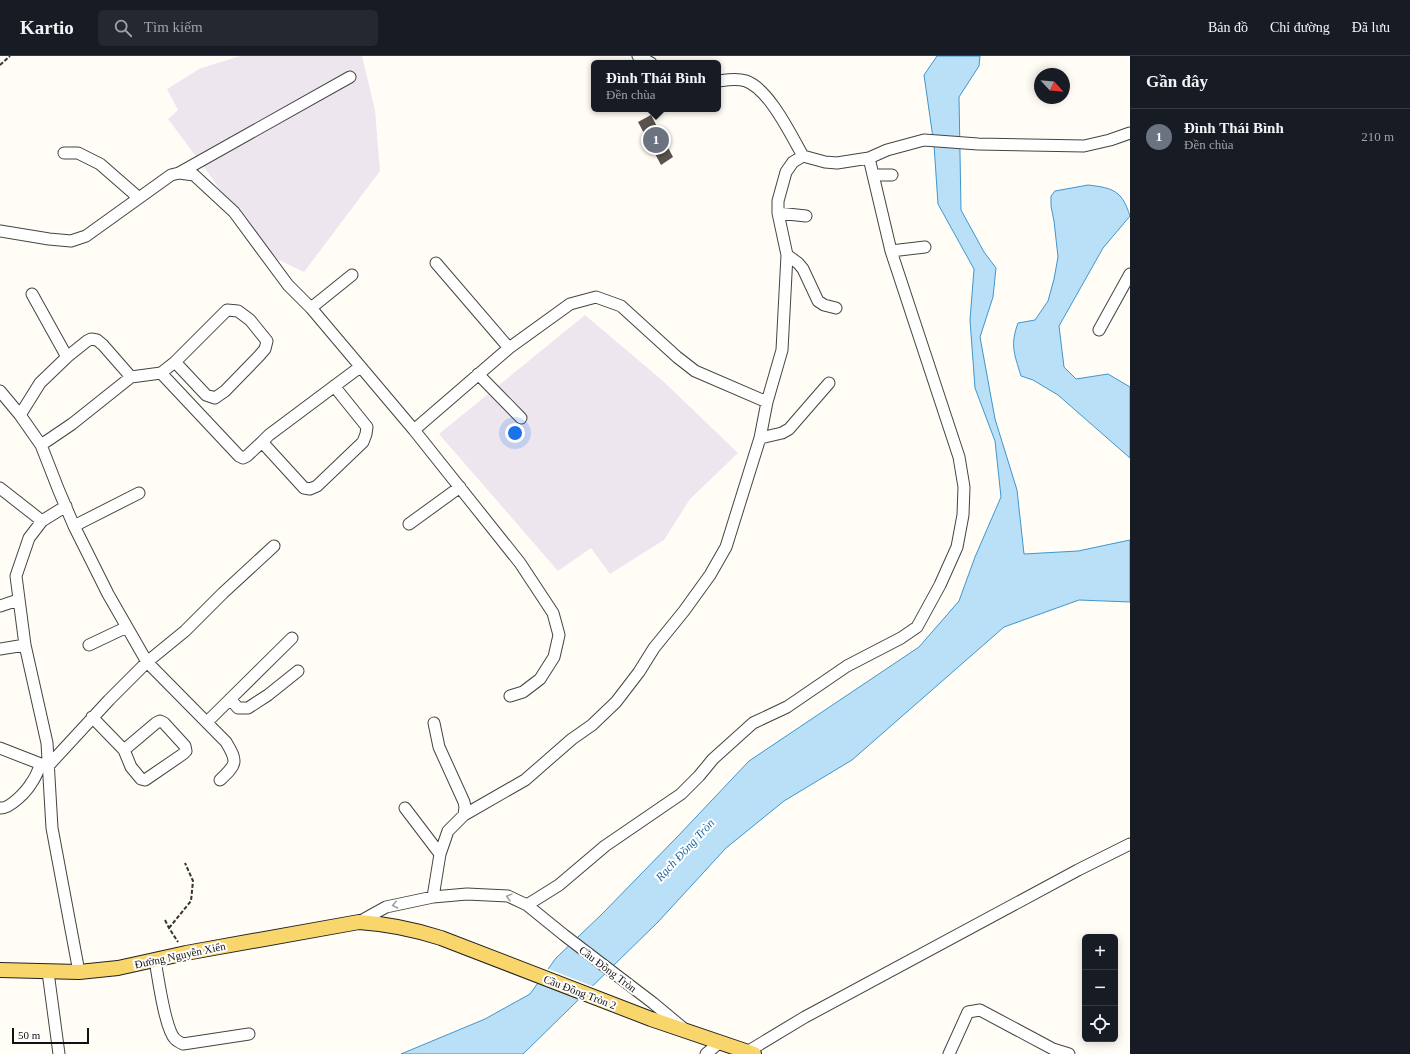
<!DOCTYPE html>
<html lang="vi">
<head>
<meta charset="utf-8">
<style>
	:root { --surface:#171b24; --page:#242831; --text:#f1f3f6; --muted:#9ea1a6; --line:#363941; --accent:#db2777 }
	body { margin:0; font-family:Georgia,serif; background:var(--page); color:var(--text) }
	.controls { position:absolute; right:12px; bottom:12px; display:grid; overflow:hidden; border-radius:6px; box-shadow:0 2px 10px #0003 }
	.controls button { width:36px; height:36px; display:grid; place-items:center; padding:0; border:0; border-bottom:1px solid var(--line); background:var(--surface); color:var(--text); font:20px sans-serif }
	.compass { position:absolute; left:1034px; top:12px; width:36px; height:36px; border-radius:50%; background:var(--surface); box-shadow:0 2px 10px #0003; rotate:116deg }
	.scale { position:absolute; left:12px; bottom:10px; width:77px; box-sizing:border-box; padding-left:4px; border:2px solid #111; border-top:0; font-size:11px; line-height:14px; white-space:nowrap; color:#111; -webkit-text-stroke:3px #fff; paint-order:stroke }
	.you { position:absolute; left:515px; top:377px; width:14px; height:14px; margin:-10px; border:3px solid #fff; border-radius:50%; background:#1a73e8; box-shadow:0 0 0 6px #1a73e833 }
	.badge { display:grid; place-items:center; width:26px; height:26px; border-radius:50%; background:var(--accent); color:#fff; font-size:13px; font-weight:700 }
	.pin { position:absolute; translate:-50% -50%; border:2px solid #fff; box-shadow:0 1px 4px #0006 }
	.popup { position:absolute; left:591px; top:4px; width:130px; height:52px; box-sizing:border-box; display:grid; place-content:center; border-radius:6px; background:var(--surface); filter:drop-shadow(0 1px 3px #0005); font-size:13px; white-space:nowrap; color:var(--muted) }
	.popup b { font-size:15px; color:var(--text) }
	.popup::after { content:''; position:absolute; left:50%; top:100%; margin-left:-8px; border:8px solid transparent; border-top-color:var(--surface) }
	.list { margin:0; padding:0; list-style:none }
	h2 { display:flex; justify-content:space-between; align-items:center; height:52px; margin:0; padding:0 16px; font-size:17px }
	h2 small { font-size:13px; font-weight:400; color:var(--muted) }
	.list li { display:grid; grid-template-columns:26px 1fr auto; gap:12px; align-items:center; box-sizing:border-box; height:56px; padding:0 16px; border-top:1px solid var(--line) }
	.list b { display:block; font-size:15px; white-space:nowrap }
	.list p { margin:0; font-size:13px; white-space:nowrap; color:var(--muted) }
	.list em { font-size:13px; font-style:normal; color:var(--muted) }
	.icon { flex:none; width:22px; height:22px; fill:none; stroke:currentColor; stroke-width:2; stroke-linecap:round; stroke-linejoin:round }
	.map { position:relative; flex:none; width:1130px; height:998px; overflow:hidden }
	header { display:flex; align-items:center; gap:24px; box-sizing:border-box; height:56px; padding:0 20px; background:var(--surface); border-bottom:1px solid var(--line) }
	header strong { font-size:19px }
	nav { display:flex; gap:22px; margin-inline-start:auto; font-size:14px }
	.search { width:280px; height:36px; background:var(--page); display:flex; align-items:center; gap:10px; box-sizing:border-box; padding:0 14px; border-radius:6px; color:var(--muted); font-size:15px }
	main { display:flex }
	aside { flex:1; background:var(--surface) }
	.map>svg:first-child { display:block }
	.industrial { fill:#eee6ef }
	.water { fill:#b9e0f7; stroke:#3f96cf }
	.pier { fill:#fffdf5 }
	.building { fill:#5a524d }
	.lines { fill:none; stroke-linecap:round; stroke-linejoin:round }
	.minor-casing { stroke:#444; stroke-width:13 }
	.major-casing { stroke:#222; stroke-width:16 }
	.path { stroke:#333; stroke-width:2; stroke-dasharray:4 2; stroke-linecap:butt }
	.minor { stroke:#fff; stroke-width:11 }
	.major { stroke:#f9d66b; stroke-width:14 }
	.oneway { stroke:#a0a0a0 }
	.labels { text-anchor:middle; stroke-width:4; stroke-linejoin:round; paint-order:stroke }
	.street-label { font-size:11px; fill:#111; stroke:#fff }
	.water-label { font-size:12px; font-style:italic; fill:#1768a6; stroke:#fff }
</style>
</head>
<body>
<header>
<strong>Kartio</strong>
<div class="search"><svg class="icon" aria-label="search" viewBox="0 0 24 24"><circle cx="10" cy="10" r="6"/><path d="M15 15l6 6"/></svg>Tìm kiếm</div>
<nav><a>Bản đồ</a><a>Chỉ đường</a><a>Đã lưu</a></nav>
</header>
<main>
<div class="map">
<svg width="1130" height="998" viewBox="0 0 1130 998">
	<rect width="100%" height="100%" fill="#fffdf5"/>
	<!-- industrial -->
	<path class="industrial" d="M240,0H362L375,54L380,115L304,216L277,203L238,161L212,122L168,63L178,54L167,33L199,13Z
		M585,259L663,325L738,397L690,443L664,484L610,518L591,492L558,515L439,378Z"/>
	<!-- water -->
	<path class="water" d="M937,0H980L979,10L959,41L961,154L984,196L996,212L993,241L980,281L995,363L1017,434L1024,498L1078,495L1130,484V546L1079,544L1004,571L852,704L784,745L726,792L658,866L523,998H401L485,963L530,938L556,902L602,858L679,779L749,705L919,591L959,545L975,501L1001,441L995,385L975,332L970,264L974,213L938,148L934,89L924,19Z
		M1088,129C1114,132 1122,135 1130,160L1103,192L1059,270L1064,311L1076,323L1108,318L1130,331V402L1058,339L1033,324L1021,320C1014,297 1010,289 1018,267L1035,264L1048,245L1054,223L1058,201L1054,165L1051,150V140L1055,135Z"/>
	<!-- pier -->
	<path class="pier" d="M546,912L595,931L583,943L536,925Z"/>
	<!-- building -->
	<path class="building" d="M651,59L673,101L661,109L638,66Z"/>
	<g class="lines">
		<defs>
			<path id="minor" d="M638,0L651,7
				M718,25C727,24 736,22 746,25C769,33 791,79 803,100
				M64,97H78L100,108L139,142
				M179,117L350,21
				M873,119H892
				M778,157L806,160
				M0,175L49,183L71,185L86,180L171,119L179,117L194,119L234,156L288,229L311,252L414,374L520,507L553,557L559,579L554,601L540,623L523,636L510,640
				M891,195L925,191
				M787,199L798,207L803,213L818,245L824,249L836,252
				M436,207L509,292
				M32,238L67,301
				M311,252L352,219
				M1099,274L1130,218
				M161,317L239,400L243,402L247,400L262,386
				M478,318L521,362
				M131,321L103,289L97,284L91,283L87,285L67,301L40,327L20,359L41,389L72,368L131,321L161,317L175,306L227,254L238,255L250,264L267,285L265,293L259,300L225,335L215,342L206,339L175,306
				M334,330L367,371L366,378L363,386L317,430L310,433L304,432L262,386L269,379L360,311
				M0,335L20,359
				M414,374L509,292L570,248L596,241L621,250L677,301L695,315L767,346
				M760,382L782,377L789,373L829,327
				M41,389L59,435L74,470L108,538L147,606L226,686C238,706 237,708 220,724
				M0,432L42,465L66,450
				M42,465L29,482L16,520L25,589L47,687L52,772L79,916
				M409,468L460,431
				M74,470L139,437
				M0,550L18,544
				M89,589L127,571
				M0,593L25,589
				M230,643L238,652H248L268,639L298,615
				M92,661L124,694L131,711L141,723L145,724L148,722L183,698L186,695L185,690L164,667L160,665L156,667L124,694
				M207,666L292,582
				M434,667L439,691L464,746L465,751L464,759
				M0,692L41,708L48,709
				M49,709L109,644L147,606L185,575L223,537L274,490
				M0,752C10,753 27,735 32,726C36,721 38,714 41,708
				M405,752L440,798
				M433,841L440,798L448,775L464,759L525,724L572,683L592,669L616,646L639,616L654,592L684,555L710,519L726,491L760,382L767,346L782,294L787,199L778,157V145L786,116L793,106L803,100L825,106L837,107L869,102L887,94L924,84L978,88L1084,90L1110,84L1130,77
				M527,849L559,829L605,790L681,738L699,720L713,703L753,667L787,651L847,610L901,582L917,571L940,529L957,491L963,459L964,431L959,401L891,195L869,102
				M359,866L386,851L433,841L467,838L508,840L527,849L564,879L653,947L683,972
				M155,904C158,921 165,973 175,983C177,985 181,987 183,988L249,978
				M48,916L59,998
				M747,996L805,961L1078,814L1130,788
				M706,998L720,986
				M949,998L968,956L980,954L1053,993L1069,998"/>
			<path id="major" d="M0,914L79,916L118,912L186,897L359,866C389,868 413,873 441,882L651,963L754,998"/>
		</defs>
		<!-- minor casing -->
		<use href="#minor" class="minor-casing"/>
		<!-- major casing -->
		<use href="#major" class="major-casing"/>
		<!-- path -->
		<path class="path" d="M0,9L10,0
			M165,864L169,872L178,886
			M169,872L191,845L193,825L185,807"/>
		<!-- minor -->
		<use href="#minor" class="minor"/>
		<!-- major -->
		<use href="#major" class="major"/>
	</g>
	<!-- one-way arrows -->
	<defs><path id="oneway-chevron" d="M-2-3.5L2.5 0L-2 3.5" fill="none" stroke-width="1.6" stroke-linecap="round" stroke-linejoin="round"/></defs>
	<g class="oneway">
		<use href="#oneway-chevron" transform="translate(509 841) rotate(-165)"/>
		<use href="#oneway-chevron" transform="translate(395 849) rotate(167)"/>
	</g>
	<g class="labels">
		<!-- street labels -->
		<g class="street-label">
			<text transform="translate(180 899) rotate(-12)" y="4">Đường Nguyễn Xiển</text>
			<text transform="translate(608 913) rotate(37)" y="4">Cầu Đồng Tròn</text>
			<text transform="translate(580 936) rotate(21)" y="4">Cầu Đồng Tròn 2</text>
		</g>
		<!-- water labels -->
		<g class="water-label">
			<text transform="translate(685 794) rotate(-47)" y="4">Rạch Đồng Tròn</text>
		</g>
	</g>
</svg>
<div class="controls">
<button>+</button>
<button>−</button>
<button><svg class="icon" aria-label="locate" viewBox="0 0 24 24"><circle cx="12" cy="12" r="6"/><path d="M12 2v4M12 18v4M2 12h4M18 12h4"/></svg></button>
</div>
<svg class="compass" viewBox="-18 -18 36 36"><path d="M0-13l5 13h-10z" fill="#e53935"/><path d="M0 13l5-13h-10z" fill="#9ea1a6"/></svg>
<div class="scale">50 m</div>
<div class="you"></div>
<div class="pin badge" style="left:656px;top:84px;background:#6b7280">1</div>
<div class="popup"><b>Đình Thái Bình</b>Đền chùa</div>
</div>
<aside>
<h2>Gần đây<small></small></h2>
<ul class="list">
<li><span class="badge" style="background:#6b7280">1</span><div><b>Đình Thái Bình</b><p>Đền chùa</p></div><em>210 m</em></li>
</ul>
</aside>
</main>
</body>
</html>
